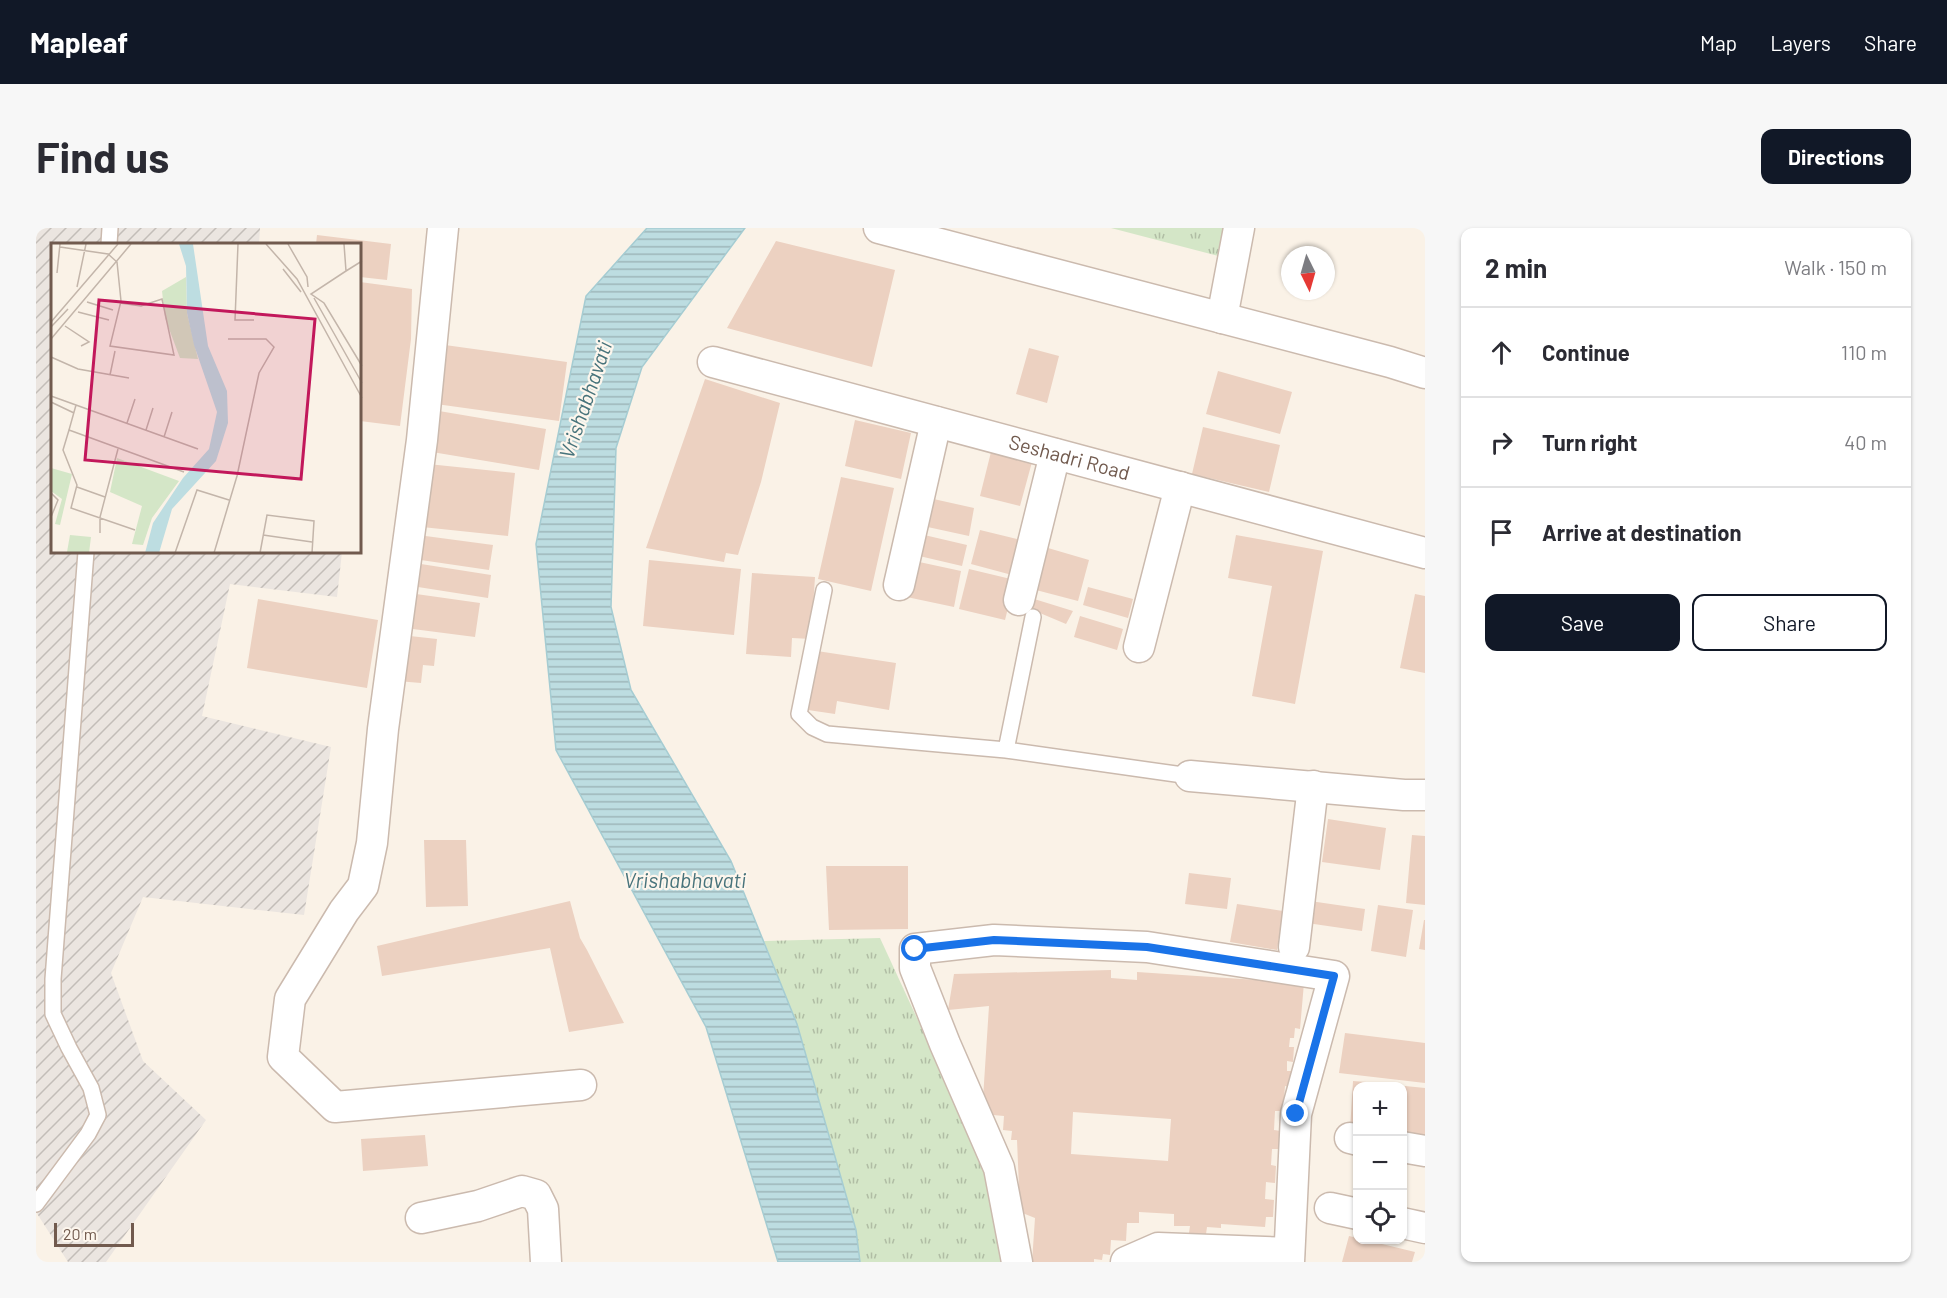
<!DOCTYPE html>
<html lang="en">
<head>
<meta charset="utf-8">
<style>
	:root { --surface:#fff; --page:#f7f7f7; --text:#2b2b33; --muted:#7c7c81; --line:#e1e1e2; --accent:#111827 }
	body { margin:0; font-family:Barlow,sans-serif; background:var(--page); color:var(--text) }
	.controls { position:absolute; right:18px; bottom:18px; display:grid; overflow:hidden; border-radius:12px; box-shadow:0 2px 4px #0004 }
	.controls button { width:54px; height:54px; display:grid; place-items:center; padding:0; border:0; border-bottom:2px solid var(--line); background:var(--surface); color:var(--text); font:30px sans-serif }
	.compass { position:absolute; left:1245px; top:18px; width:54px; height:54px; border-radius:50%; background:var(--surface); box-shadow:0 2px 4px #0004; rotate:175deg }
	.scale { position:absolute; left:18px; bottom:15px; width:80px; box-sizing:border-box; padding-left:6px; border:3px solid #715a4e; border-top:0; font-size:16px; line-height:21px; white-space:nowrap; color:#715a4e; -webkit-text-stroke:4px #fdf6ed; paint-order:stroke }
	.stop { position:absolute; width:18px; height:18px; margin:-14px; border:4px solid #1a73e8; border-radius:50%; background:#fff }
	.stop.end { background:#1a73e8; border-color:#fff; box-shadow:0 2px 6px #0008 }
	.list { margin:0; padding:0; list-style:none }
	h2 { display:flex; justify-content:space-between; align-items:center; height:78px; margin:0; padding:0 24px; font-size:26px }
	h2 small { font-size:20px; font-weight:400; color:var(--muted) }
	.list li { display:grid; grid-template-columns:39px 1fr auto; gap:18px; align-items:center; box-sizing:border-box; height:90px; padding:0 24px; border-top:2px solid var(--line) }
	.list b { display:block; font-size:22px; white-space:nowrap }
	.list em { font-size:20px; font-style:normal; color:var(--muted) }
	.actions { display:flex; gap:12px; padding:18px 24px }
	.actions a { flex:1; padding:14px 0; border:2px solid var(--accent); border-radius:12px; text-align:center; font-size:21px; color:var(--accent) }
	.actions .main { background:var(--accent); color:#fff }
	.icon { flex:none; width:33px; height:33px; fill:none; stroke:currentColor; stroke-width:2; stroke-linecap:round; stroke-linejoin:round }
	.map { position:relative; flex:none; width:1389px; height:1034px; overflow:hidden; border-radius:12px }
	header { display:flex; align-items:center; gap:36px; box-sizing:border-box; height:84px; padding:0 30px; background:var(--accent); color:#fff }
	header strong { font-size:28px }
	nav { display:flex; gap:33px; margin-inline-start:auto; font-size:21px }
	.intro { display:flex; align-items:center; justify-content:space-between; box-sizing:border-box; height:144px; padding:0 36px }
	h1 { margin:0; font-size:42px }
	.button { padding:15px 27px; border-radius:12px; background:var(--accent); color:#fff; font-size:21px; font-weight:700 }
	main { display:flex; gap:36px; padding:0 36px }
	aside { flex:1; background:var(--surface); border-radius:12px; box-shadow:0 2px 4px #0004 }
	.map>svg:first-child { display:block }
	.industrial { fill:url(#industrial-furrows) }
	.grass { fill:url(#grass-tufts) }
	.water { fill:url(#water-rules); stroke:#a5ccd2; stroke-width:1.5 }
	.building { fill:#ecd1c1; fill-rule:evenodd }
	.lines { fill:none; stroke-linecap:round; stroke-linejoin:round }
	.service-casing { stroke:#cbbaae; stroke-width:18 }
	.minor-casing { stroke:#cbbaae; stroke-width:33 }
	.service { stroke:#fff; stroke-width:15 }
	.minor { stroke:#fff; stroke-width:30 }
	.route { stroke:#1a73e8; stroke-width:8 }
	.labels { text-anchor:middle; stroke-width:4.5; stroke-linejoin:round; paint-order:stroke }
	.street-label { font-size:20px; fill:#715a4e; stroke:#fdf6ed }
	.water-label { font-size:21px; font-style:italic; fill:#47737b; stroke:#fdf6ed }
	.inset-road { fill:none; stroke:#c3b5aa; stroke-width:1.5 }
	.view { fill:#c2185b; fill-opacity:0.15; stroke:#c2185b; stroke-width:3 }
	.inset-edge { fill:none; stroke:#715a4e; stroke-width:3 }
</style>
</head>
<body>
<header>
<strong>Mapleaf</strong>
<nav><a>Map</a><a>Layers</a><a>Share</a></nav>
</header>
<div class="intro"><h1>Find us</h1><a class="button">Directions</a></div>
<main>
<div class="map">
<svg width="1389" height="1034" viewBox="0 0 1389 1034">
	<defs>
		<pattern id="industrial-furrows" width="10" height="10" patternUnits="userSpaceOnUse" patternTransform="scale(1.5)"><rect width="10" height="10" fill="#ebe5e0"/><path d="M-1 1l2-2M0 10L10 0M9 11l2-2" fill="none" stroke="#c3bdb8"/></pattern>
		<pattern id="grass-tufts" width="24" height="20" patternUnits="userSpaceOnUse" patternTransform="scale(1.5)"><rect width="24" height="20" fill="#d4e6c7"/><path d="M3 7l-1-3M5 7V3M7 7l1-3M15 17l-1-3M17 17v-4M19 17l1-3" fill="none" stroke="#b0bda4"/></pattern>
		<pattern id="water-rules" width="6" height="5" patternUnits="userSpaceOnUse" patternTransform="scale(1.5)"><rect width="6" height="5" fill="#bddde1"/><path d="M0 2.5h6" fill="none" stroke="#9eb6b9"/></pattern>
	</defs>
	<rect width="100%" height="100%" fill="#faf2e7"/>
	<!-- industrial -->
	<path class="industrial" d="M0,0H224L223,16H16V324H306L301,369L194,356L166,488L295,519L268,687L107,669L75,745L107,833L170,892L70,1034H32L0,984Z"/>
	<!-- grass -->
	<path class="grass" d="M1075,0H1193L1190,30Z
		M844,710L958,957L968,1034H824L820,1002L761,797L728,713Z"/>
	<!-- water -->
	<path class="water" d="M611,0H709L606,139L580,220L575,379L595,462L695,633L761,796L820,1002L824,1034H742L670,799L520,522L500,316L550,68Z"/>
	<!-- building -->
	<path class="building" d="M281,7L355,16L351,52L324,49V16H280Z
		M740,13L859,42L836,139L691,100Z
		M324,54L376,61L375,111L364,198L324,193Z
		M409,117L531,134L523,193L400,176Z
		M993,120L1023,128L1011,175L980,166Z
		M1182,143L1256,164L1244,206L1170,186Z
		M669,151L744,175L725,254L702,327L690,325L688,334L610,320Z
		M403,183L510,201L503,242L396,224Z
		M819,192L875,205L865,251L809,238Z
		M1167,199L1244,217L1233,264L1156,246Z
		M955,224L996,234L984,278L944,268Z
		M392,236L479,245L472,308L386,299Z
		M805,249L858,260L835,363L782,351Z
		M893,270L938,280L933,308L887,298Z
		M944,302L985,312L976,347L935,336Z
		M884,306L931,317L926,338L879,327Z
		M382,307L457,317L453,342L378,331Z
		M1200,307L1287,323L1259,476L1216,468L1236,358L1192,350Z
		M1012,320L1053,332L1042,373L1000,362Z
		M613,332L705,341L698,407L607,398Z
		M874,332L925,343L918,379L866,368Z
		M385,336L455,347L452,370L382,359Z
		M933,341L979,352L969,392L923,381Z
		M716,345L779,349L775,411L756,410L755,429L710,426Z
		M1052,359L1097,371L1092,390L1047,377Z
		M373,365L444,375L439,409L369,400Z
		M1379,366L1389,368V445L1364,440Z
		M995,370L1037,383L1030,396L992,380Z
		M222,371L342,392L331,460L211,440Z
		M1044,388L1087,401L1081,422L1038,409Z
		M365,407L401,411L398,438L387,437L385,455L361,453Z
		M781,423L860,435L853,482L801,473L799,486L772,482Z
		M1292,591L1350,600L1344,642L1286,634Z
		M1376,607L1389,608V677L1370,675Z
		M388,612H430L432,678L390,679Z
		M790,638H872V701L793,702Z
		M1153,645L1195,650L1191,681L1149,676Z
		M534,673L544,710L551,722L588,795L533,804L514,720L346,748L341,718Z
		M1274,673L1329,681L1326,703L1271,695Z
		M1201,676L1247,683L1241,722L1194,714Z
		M1342,677L1377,682L1370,729L1335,723Z
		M1388,692H1389V722L1383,721Z
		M1075,742V750L1101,752V744L1268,755L1264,801L1259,800L1258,810H1254L1253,819H1258L1257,834L1251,833V843H1256L1255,859L1249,858L1247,883H1239L1238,902L1245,903L1243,921H1236L1235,937L1240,938L1239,955L1230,954L1229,971L1238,972L1237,989H1230L1229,999L1185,996V1000L1171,999L1170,1006L1153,1005L1154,998H1138V986L1103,984V995H1091L1090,1013L1075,1012L1074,1027L1067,1026L1066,1032L1058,1031V1034H996L999,990L984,984L981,912H975L976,903L967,902L968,888L946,886L953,778L912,782L918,746ZM1037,884L1135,891L1132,933L1035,926Z
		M1309,805L1389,815V855L1303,845Z
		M1317,853L1358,856V858H1322V903L1314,902Z
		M1369,858L1389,860V917L1366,914V875Z
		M389,907L392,938L327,943L325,911Z
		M1320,941H1322V961L1317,960Z
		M1313,1008L1379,1024L1376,1034H1306Z"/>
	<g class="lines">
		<defs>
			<path id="service" d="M73,16L74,0
				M788,362L763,486L776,499L791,506L970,522L1154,548
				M970,522L997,389
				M0,976L52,906L62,887L55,860L33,820L17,786V751L50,324"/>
			<g id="minor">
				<path d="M407,0L386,212L347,501L336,615L327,658L308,683L254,771L247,829L299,879L545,857"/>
				<path d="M843,0L1354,134L1389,145"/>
				<path d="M1186,90L1203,0"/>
				<path id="s1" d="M677,134L1389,325"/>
				<path d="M863,357L900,194"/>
				<path d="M983,372L1019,226"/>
				<path d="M1103,419L1144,259"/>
				<path d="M1154,548L1368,567H1389"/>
				<path d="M1258,719L1277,558"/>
				<path d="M1314,910L1322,912"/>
				<path d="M1366,919L1389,923"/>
				<path d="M1294,980L1322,986"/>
				<path d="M385,990L442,978L486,963L500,967L507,981L510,1034"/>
				<path d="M1366,995L1389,1000"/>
				<path d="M981,1034L963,940L909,816L879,740V721L958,712L1111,719L1298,748L1260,886L1253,1034"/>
				<path d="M1090,1034L1122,1020L1253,1025"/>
			</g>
		</defs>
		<!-- service casing -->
		<use href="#service" class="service-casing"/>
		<!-- minor casing -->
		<use href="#minor" class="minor-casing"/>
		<!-- service -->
		<use href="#service" class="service"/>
		<!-- minor -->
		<use href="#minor" class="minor"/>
	</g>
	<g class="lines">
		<!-- route -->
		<path class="route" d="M879,721L958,712L1111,719L1298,748L1260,886"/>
	</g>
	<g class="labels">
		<!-- street labels -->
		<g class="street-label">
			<text dy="7" stroke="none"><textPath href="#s1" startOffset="369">Seshadri Road</textPath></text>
		</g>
		<!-- water labels -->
		<g class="water-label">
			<text transform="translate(550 172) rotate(-71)" y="7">Vrishabhavati</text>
			<text x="649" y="660">Vrishabhavati</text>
		</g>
	</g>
	<!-- overview -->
	<g transform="translate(15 15)">
		<rect width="310" height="310" fill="#faf2e7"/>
		<path d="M135,34L136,70L147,116L129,115L114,75L111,48ZM66,215L128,238L101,275L92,302L81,301L91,263L59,249Z" fill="#d4e6c7"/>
		<path d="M0,225L21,231L9,282L4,281L11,256L0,248Z" fill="#d4e6c7"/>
		<path d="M19,292L40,294L38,310L16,309Z" fill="#d4e6c7"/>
		<path d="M128,1H142L157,103L176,148L177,180L165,218L121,266L108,310H94L102,280L132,235L158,206L166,169L143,102L136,70L135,23Z" fill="#bddde1"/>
		<path class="inset-road" d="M187,1L184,77H203M215,1L246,36L311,155M237,1L256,34L257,44M293,1L295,28L260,51L273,60L311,123M9,4L57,11L66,19L70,58L59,103L123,112L111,56L90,63L69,60M232,26L250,49M295,28L311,18M6,30L9,1M26,44L35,1M263,55L311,140M36,59L62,67M27,69L58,77M0,79L67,1M14,83L38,99L30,103M0,84L17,66M0,96L80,1M0,114L27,126L78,135M59,132L64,108M0,153L147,206M0,159L23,170M25,162L18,187L133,229M76,180L84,156M18,187L12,207L26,242L20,265L84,287M95,187L102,165M113,194L121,169M26,244L54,254M0,250L7,257L0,274M49,290V274L67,206M212,292L261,299M124,310L146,247L178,257M163,310L186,233L208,130L223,104L215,96H177M209,310L216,272L263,278L261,310"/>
		<path class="view" d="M48,57L264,76L250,236L34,217Z"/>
		<rect width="310" height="310" class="inset-edge"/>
	</g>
</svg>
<div class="controls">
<button>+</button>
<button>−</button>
<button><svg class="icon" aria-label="locate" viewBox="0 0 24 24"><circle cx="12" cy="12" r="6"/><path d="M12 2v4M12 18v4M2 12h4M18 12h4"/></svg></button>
</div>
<svg class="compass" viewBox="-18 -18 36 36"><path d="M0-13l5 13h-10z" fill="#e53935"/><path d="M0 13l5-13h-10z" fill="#7c7c81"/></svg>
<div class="scale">20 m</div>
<div class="stop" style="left:879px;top:721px"></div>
<div class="stop end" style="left:1260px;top:886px"></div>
</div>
<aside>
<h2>2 min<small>Walk · 150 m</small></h2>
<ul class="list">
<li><svg class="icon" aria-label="ahead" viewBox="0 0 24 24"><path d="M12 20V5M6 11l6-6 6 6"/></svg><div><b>Continue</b></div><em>110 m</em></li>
<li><svg class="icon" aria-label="right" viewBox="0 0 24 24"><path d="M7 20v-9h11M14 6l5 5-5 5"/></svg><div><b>Turn right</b></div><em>40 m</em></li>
<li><svg class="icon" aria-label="arrive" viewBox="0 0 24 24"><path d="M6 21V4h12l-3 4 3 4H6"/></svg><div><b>Arrive at destination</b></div></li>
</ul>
<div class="actions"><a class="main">Save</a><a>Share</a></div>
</aside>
</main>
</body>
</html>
